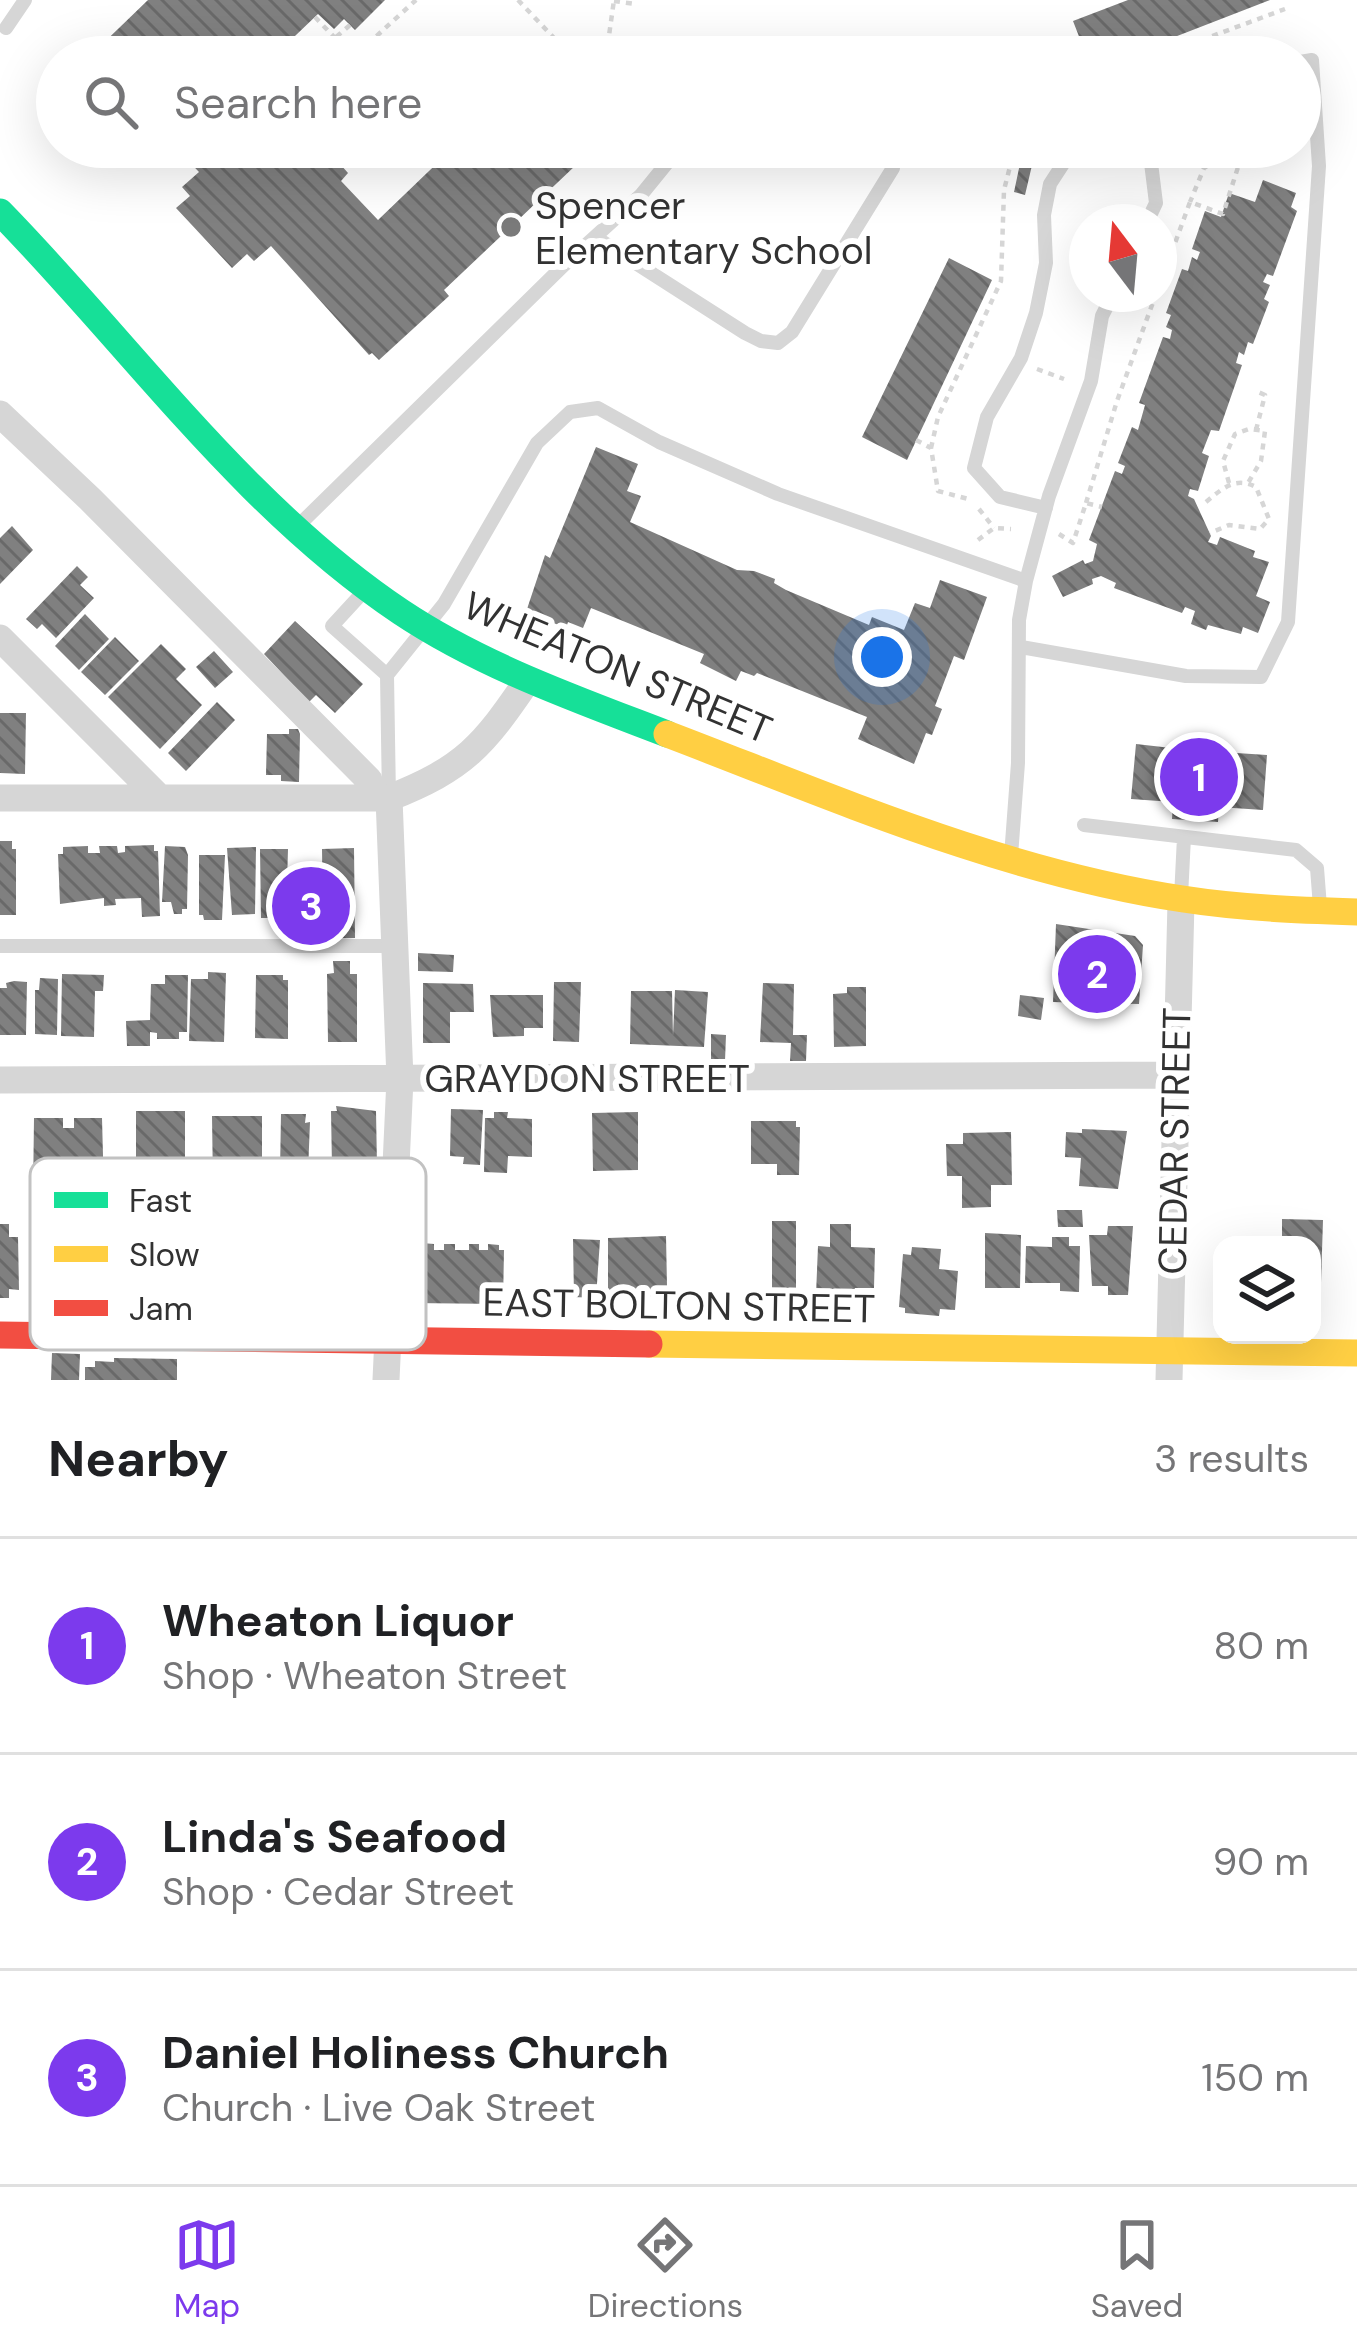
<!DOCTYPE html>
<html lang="en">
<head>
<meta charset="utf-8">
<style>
	:root { --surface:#fff; --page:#f2f2f2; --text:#202124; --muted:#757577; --line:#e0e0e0; --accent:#7c3aed }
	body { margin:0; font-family:"DM Sans",sans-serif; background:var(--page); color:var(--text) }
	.controls { position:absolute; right:36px; bottom:36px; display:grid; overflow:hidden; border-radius:24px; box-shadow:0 12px 48px #0002 }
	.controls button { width:108px; height:108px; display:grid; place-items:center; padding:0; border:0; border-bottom:3px solid var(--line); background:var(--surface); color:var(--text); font:60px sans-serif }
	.compass { position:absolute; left:1069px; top:204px; width:108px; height:108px; border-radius:50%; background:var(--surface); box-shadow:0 12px 48px #0002; rotate:344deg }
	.you { position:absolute; left:882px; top:657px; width:42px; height:42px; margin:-30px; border:9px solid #fff; border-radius:50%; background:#1a73e8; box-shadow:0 0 0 18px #1a73e833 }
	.badge { display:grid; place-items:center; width:78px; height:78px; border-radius:50%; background:var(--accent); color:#fff; font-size:39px; font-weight:700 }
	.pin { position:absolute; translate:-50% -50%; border:6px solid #fff; box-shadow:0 3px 12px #0006 }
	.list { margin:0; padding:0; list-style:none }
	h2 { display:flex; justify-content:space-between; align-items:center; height:156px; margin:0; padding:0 48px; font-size:51px }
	h2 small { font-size:39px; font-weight:400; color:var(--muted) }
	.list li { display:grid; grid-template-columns:78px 1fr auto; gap:36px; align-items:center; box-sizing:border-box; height:216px; padding:0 48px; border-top:3px solid var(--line) }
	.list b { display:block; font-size:45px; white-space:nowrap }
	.list p { margin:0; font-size:39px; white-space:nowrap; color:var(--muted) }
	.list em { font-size:39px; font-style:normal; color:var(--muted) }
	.icon { flex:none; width:66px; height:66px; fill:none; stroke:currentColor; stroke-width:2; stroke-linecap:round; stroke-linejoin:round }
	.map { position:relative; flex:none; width:1357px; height:1380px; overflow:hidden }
	.search { position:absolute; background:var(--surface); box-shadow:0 12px 48px #0002; left:36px; right:36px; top:36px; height:132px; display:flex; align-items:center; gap:30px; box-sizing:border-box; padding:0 42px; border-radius:66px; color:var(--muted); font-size:45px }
	.sheet { height:804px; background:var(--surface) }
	nav { display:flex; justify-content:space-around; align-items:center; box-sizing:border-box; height:168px; border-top:3px solid var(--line); background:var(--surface); font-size:33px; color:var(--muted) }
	nav a { display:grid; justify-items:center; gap:6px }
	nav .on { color:var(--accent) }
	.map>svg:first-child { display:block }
	.building { fill:url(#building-back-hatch) }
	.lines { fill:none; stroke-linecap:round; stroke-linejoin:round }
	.path { stroke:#d6d6d6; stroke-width:4.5; stroke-dasharray:6 6; stroke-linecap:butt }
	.lane { stroke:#d6d6d6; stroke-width:14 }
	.street { stroke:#d6d6d6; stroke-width:27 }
	.fast { stroke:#16e098; stroke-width:27 }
	.slow { stroke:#ffcf43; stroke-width:27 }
	.jam { stroke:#f24e42; stroke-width:27 }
	.poi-dot { fill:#7a7a7a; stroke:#fff; stroke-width:4.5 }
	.labels { text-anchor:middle; stroke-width:12; stroke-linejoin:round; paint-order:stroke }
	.poi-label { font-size:39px; fill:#323232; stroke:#fff; text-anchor:start }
	.street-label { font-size:39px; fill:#323232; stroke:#fff }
	.key { fill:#fff; stroke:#c2c2c2; stroke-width:3 }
	.key-label { font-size:33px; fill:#323232 }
</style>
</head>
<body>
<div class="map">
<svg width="1357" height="1380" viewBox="0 0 1357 1380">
	<defs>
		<pattern id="building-back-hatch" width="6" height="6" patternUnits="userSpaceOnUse" patternTransform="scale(3)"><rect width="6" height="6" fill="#808080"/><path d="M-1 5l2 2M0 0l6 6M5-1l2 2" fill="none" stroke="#696969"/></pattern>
	</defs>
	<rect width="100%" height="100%" fill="#fff"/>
	<!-- building -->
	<path class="building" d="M148,0H385L355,30L344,19L334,29L318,14L273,57H89Z
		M1128,0H1270L1123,57H1087L1073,21Z
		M175,147H325L348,173L341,181L378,220L454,147H595L444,290L449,296L379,360L372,353L369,355L271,246L254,261L247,254L232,268L176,208L190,196L182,187L199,172Z
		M1021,159L1033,161L1025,195L1014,192Z
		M1263,180L1296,193L1291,207L1297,211L1273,276L1267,274L1263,282L1270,285L1264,299L1269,302L1253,344L1248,342L1244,355L1239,352L1236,363L1242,365L1219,431L1211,430L1202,453L1209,456L1198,491L1190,489L1188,496L1194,499L1211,536L1208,542L1217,545L1220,537L1255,551L1253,557L1269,562L1256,596L1270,602L1258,633L1243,627L1241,634L1208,625L1206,630L1191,624L1195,611L1185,607L1182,613L1114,588L1116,583L1101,576L1092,579L1093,584L1063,597L1052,576L1083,560L1085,564L1093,561L1097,544L1089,540L1115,471L1122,474L1125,466L1118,463L1132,427L1138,430L1145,405L1139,403L1163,337L1170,339L1172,330L1166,327L1171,315L1166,313L1182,269L1188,271L1192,257L1197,260L1200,252L1192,249L1205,211L1221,217L1229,193L1255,202Z
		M949,258L992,280L907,460L862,437Z
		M596,447L638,464L627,491L641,496L630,522L737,570L754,571L775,579L774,583L786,590L869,625L872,617L904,630L915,603L930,608L940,580L987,597L964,660L954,656L935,706L942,709L932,735L926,733L914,764L858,739L867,717L757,673L754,676L741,671L736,681L700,663L704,654L591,608L583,628L568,622L566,628L526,612L545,555L550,558Z
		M12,526L33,550L0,584V538Z
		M77,566L88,577L80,585L94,598L56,638L42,624L37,629L26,619Z
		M85,614L109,639L79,670L55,646Z
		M295,621L363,684L335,713L316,695L309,702L264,654Z
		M115,637L139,661L105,695L81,672Z
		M161,644L186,669L176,679L202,705L160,749L108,697Z
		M214,651L233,672L215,688L196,667Z
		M217,702L235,720L186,771L168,753Z
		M0,713H26L25,774L0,773Z
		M289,729H298L300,734L299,782L281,781V775H266L267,734H289Z
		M1189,737L1221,740V752L1267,755L1263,810L1219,807L1218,822L1172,819L1173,802L1131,799L1136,744L1189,750Z
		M0,841H12V849H16V915H0Z
		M154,845V851H158L160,916L142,917L141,898L115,899L116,905L104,906V898L60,904L58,854H63V847L88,846V853H100L99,846H117L118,853L125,852V846Z
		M165,846L185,847L188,855L187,909H182V914H174L171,902H162Z
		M256,847L255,914L232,915L227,848Z
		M354,848L355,938L295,939V914L323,913L322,849Z
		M260,849H288L286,918H261Z
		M199,855H225L222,920H204L203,915H199Z
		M1056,924L1135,936L1143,945L1139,1004L1093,1003V1008L1085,1007V1003L1053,1002Z
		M418,953L454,955L453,972L418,971Z
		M333,961H350V974H357V1042H328L327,974L334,973Z
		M208,972L226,973L224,1042L189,1041L191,979H208Z
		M62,974L104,975L103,991H95L94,1037L61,1036Z
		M165,975H188L187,1032H179V1039H157V1033L150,1032V1046H127L126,1021L150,1020L151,984H165Z
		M256,975H283V980H288V1039L255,1038Z
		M40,978L58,979L57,1035L35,1034V990H39Z
		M14,981L27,982L26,1035H0V988H7L6,983Z
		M554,982H581L579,1042L553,1041Z
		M423,983L473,984L474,1012H450V1043H423Z
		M763,983L794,984L793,1035H807L806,1061H790L791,1043L760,1042Z
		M847,987H866V1046L834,1047L833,994L847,993Z
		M675,990L708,992L704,1047L630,1044L631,991H672L673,1036Z
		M490,995H543V1028H524V1036L493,1037Z
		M1020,995L1044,998L1041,1020L1018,1016Z
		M711,1034L726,1035L725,1061H711Z
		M336,1106L376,1111L377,1166L332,1167L331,1111H337Z
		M451,1109L483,1110L480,1165L463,1164L464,1157L450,1156Z
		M136,1111H185V1180L136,1181Z
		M494,1112H508L507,1118L532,1119V1157L508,1156L507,1173L484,1172L485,1118H494Z
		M638,1112V1170L593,1171L592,1113Z
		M281,1114H306L305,1123L310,1122L308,1172L280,1171Z
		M212,1116H262V1185L213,1186Z
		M34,1118H63V1128H74V1118H102L104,1194H33Z
		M751,1121H796V1127H800L799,1175H777V1164H751Z
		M1082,1129L1127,1131L1118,1189L1079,1186L1081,1158L1065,1157L1066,1132L1082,1133Z
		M1011,1132L1012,1185H991V1207L962,1208V1176H947L946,1144H963V1133Z
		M1057,1210H1082L1083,1227H1058Z
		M1282,1219L1323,1220L1321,1283H1312V1245H1282Z
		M772,1221H796V1299L782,1298V1303H772Z
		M0,1224H9V1237H18L19,1290L9,1289V1298H0Z
		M830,1224H851V1247L875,1248L874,1288H855L854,1296L816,1295L818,1246L830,1247Z
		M1108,1226H1133L1128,1295H1108V1286H1092L1089,1235H1107Z
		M985,1233L1021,1235L1020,1288H985Z
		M666,1236L667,1286H657V1296L622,1297V1292H608V1238Z
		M1052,1237H1069V1246H1080L1079,1292L1060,1291V1283H1025L1026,1246L1052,1247Z
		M573,1239L600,1240L596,1298L574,1297Z
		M422,1243L434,1244V1250H444V1244H455V1250H469V1244H479V1250H488V1244L499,1245V1250H504L503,1304L410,1303L411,1250H423Z
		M912,1247L941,1249L939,1269L958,1271L955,1310L940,1309L939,1316L905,1313V1308L899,1307L903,1254L911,1255Z
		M52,1353L80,1354L79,1380H51Z
		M114,1358L177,1359V1380H85V1367H95V1361L114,1362Z"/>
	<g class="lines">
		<!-- path -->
		<path class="path" d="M518,0L572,57
			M614,1L635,4
			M315,17L335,38
			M350,25L335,38L346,48L359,52L416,0
			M410,57L416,52L440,51L447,57
			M606,57L614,0
			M1156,57L1285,9
			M425,147L437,164
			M1240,161L1253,147
			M1159,287L1190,202L1223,214L1240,161L1220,158L1204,168L1190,202
			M1037,369L1064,379
			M1256,430L1265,395L1258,392
			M916,440L931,448L938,491L972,500
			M931,448L938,417L1001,281L1004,190L1015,147
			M1229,483L1223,461L1235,434L1249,429L1265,431L1261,461L1248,483
			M1206,502C1222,489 1235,476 1256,487L1269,519L1260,529L1229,525L1210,533
			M1086,503L1117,401L1156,294
			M979,509L994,528
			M1059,534L1073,543L1086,503L1102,507
			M978,540L994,528L1011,529"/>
		<!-- lane -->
		<path class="lane" d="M6,28L25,0
			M1147,222L1156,203L1149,147
			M595,237L745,333L761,341L778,343L792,332L893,168V147
			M1046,508L1000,497L974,468L987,417L1021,358L1036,313L1046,263L1044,215L1050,184L1074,147
			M301,523L564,265L641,195L680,147
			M366,589L332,626L387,675L444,604L537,443L570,412L598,408L659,442L778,494L1026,581
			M1021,647L1186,676L1261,677L1288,622L1319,166L1312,60L1300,62
			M387,675L389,798
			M1084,825L1296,850L1317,868L1320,907
			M1011,856L1018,763L1019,620L1026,581L1049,496L1091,381L1102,316L1113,294
			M1181,897L1184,837
			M0,946H395"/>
		<!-- street -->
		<path class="street" d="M0,414L90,499L369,780L372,797
			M0,638L158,796
			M0,798H389C465,768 483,746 528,680
			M0,1080L1174,1075
			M386,1380L400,1079L389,798
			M1169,1380L1181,902"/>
		<!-- fast -->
		<path class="fast" d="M0,212C131,346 244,507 401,612C482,666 576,699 667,734"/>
		<!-- slow -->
		<path class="slow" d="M667,734C835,798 1003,872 1183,899C1241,908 1299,910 1357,912
			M649,1344L1357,1353"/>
		<!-- jam -->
		<path class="jam" d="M0,1335L649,1344"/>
	</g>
	<!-- markers -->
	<circle class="poi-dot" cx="511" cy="227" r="12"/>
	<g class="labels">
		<!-- poi labels -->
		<g class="poi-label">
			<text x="535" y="219">Spencer<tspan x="535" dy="45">Elementary School</tspan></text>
		</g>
		<!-- street labels -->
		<g class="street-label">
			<text transform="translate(618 667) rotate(23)" y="14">WHEATON STREET</text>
			<text x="587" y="1092">GRAYDON STREET</text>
			<text transform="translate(1174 1141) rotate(-89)" y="14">CEDAR STREET</text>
			<text transform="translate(679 1305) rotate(1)" y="14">EAST BOLTON STREET</text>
		</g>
	</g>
	<!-- legend -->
	<rect x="30" y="1158" width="396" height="192" rx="18" class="key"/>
	<rect x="54" y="1192" width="54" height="16" fill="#16e098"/>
	<rect x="54" y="1246" width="54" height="16" fill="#ffcf43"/>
	<rect x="54" y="1300" width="54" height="16" fill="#f24e42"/>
	<g class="key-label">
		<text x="129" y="1212">Fast</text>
		<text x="129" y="1266">Slow</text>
		<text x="129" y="1320">Jam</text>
	</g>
</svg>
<div class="controls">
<button><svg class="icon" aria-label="layers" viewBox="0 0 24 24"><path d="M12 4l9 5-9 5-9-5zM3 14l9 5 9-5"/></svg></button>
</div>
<svg class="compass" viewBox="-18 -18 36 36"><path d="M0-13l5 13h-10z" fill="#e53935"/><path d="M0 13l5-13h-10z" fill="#757577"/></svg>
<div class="you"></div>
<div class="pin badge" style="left:1199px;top:777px">1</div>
<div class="pin badge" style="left:1097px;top:974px">2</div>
<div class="pin badge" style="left:311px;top:906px">3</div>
<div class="search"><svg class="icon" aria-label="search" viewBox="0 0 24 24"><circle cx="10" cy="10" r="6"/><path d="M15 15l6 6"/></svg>Search here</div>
</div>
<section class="sheet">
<h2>Nearby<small>3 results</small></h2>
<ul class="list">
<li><span class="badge">1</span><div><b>Wheaton Liquor</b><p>Shop · Wheaton Street</p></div><em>80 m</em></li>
<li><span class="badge">2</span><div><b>Linda's Seafood</b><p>Shop · Cedar Street</p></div><em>90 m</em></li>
<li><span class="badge">3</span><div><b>Daniel Holiness Church</b><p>Church · Live Oak Street</p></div><em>150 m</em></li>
</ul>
</section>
<nav>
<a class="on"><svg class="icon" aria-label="map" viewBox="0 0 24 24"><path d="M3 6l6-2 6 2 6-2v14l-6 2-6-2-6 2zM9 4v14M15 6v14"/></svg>Map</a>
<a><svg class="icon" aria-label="directions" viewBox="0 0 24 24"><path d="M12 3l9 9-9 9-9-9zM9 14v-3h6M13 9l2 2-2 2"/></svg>Directions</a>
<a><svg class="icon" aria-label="saved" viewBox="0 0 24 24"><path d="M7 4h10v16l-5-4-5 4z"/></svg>Saved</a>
</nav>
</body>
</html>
